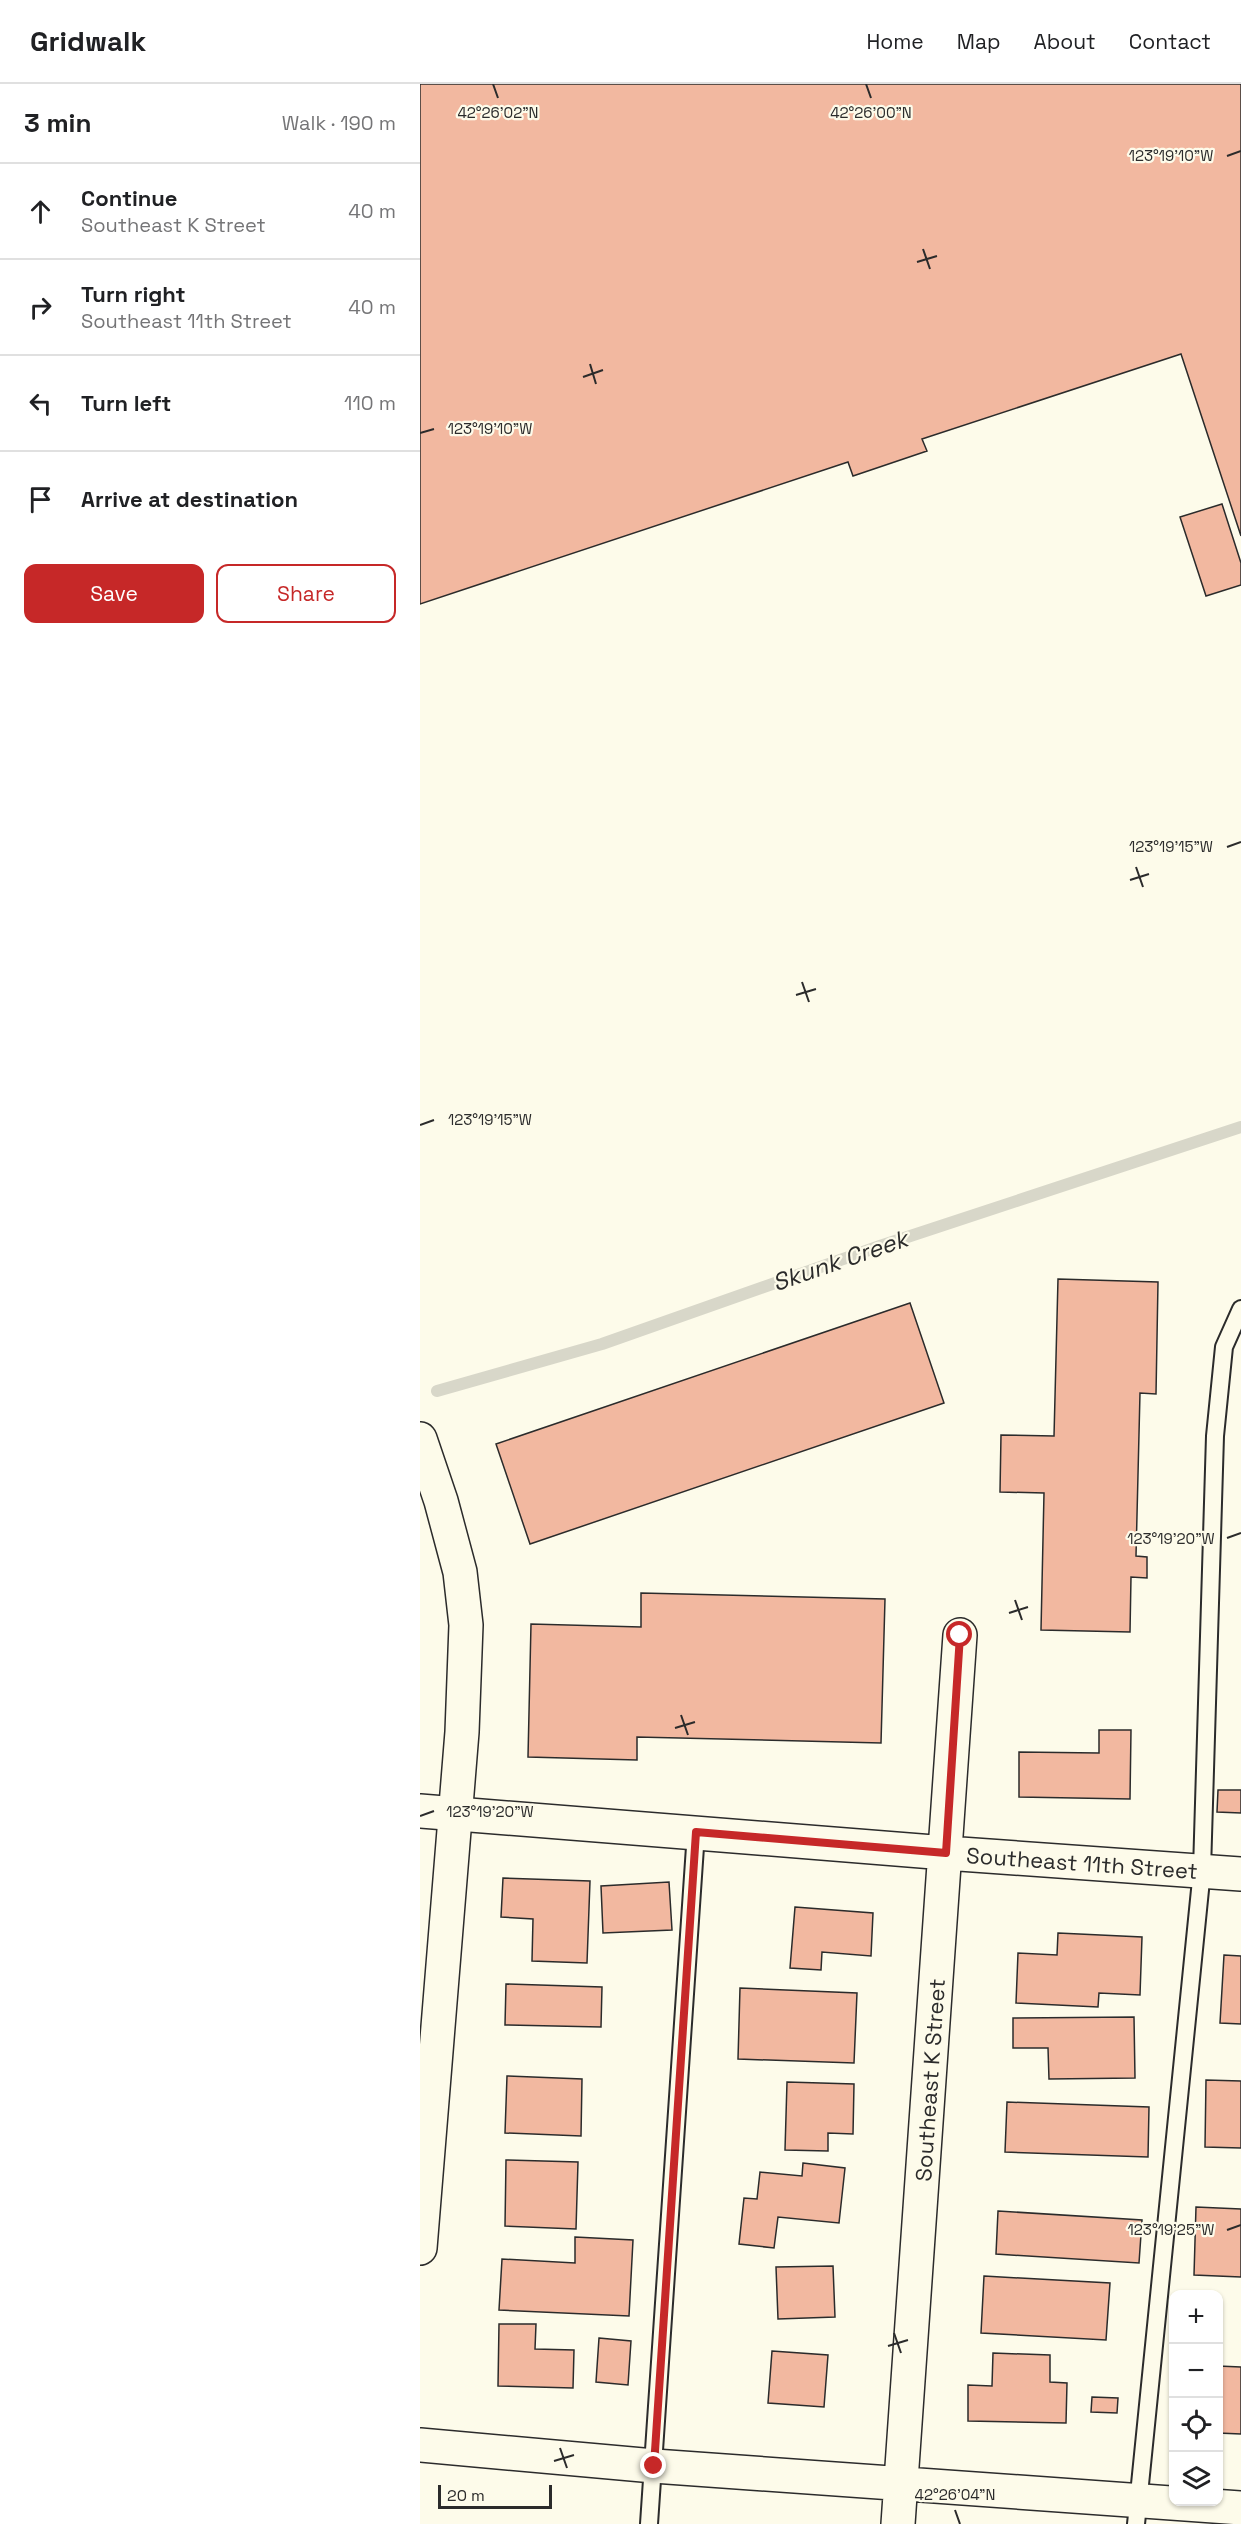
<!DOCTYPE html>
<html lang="en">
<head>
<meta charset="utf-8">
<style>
	:root { --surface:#fff; --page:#f2f2f2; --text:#202124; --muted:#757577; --line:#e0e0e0; --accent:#c62828 }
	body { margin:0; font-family:"Space Grotesk",sans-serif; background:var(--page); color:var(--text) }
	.controls { position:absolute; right:18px; bottom:18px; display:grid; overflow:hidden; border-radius:12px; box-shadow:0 2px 4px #0004 }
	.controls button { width:54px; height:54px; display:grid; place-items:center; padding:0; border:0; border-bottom:2px solid var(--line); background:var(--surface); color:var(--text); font:30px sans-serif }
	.scale { position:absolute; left:18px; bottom:15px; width:114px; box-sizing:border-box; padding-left:6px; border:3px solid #2b2b2b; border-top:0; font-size:16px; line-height:21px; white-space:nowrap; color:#2b2b2b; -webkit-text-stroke:4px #fdfbea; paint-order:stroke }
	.stop { position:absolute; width:18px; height:18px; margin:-14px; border:4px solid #c62828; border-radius:50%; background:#fff }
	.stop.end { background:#c62828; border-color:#fff; box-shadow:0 2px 6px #0008 }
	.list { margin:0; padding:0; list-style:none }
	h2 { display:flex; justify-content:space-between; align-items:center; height:78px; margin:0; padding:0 24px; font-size:26px }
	h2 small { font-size:20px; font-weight:400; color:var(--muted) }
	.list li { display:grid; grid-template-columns:39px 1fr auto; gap:18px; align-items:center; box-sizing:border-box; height:96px; padding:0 24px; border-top:2px solid var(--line) }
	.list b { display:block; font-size:22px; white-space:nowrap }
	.list p { margin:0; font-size:20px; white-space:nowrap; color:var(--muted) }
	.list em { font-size:20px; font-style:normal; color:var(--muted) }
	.actions { display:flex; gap:12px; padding:18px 24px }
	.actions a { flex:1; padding:14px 0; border:2px solid var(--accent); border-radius:12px; text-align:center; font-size:21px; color:var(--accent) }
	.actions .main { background:var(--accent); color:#fff }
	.icon { flex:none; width:33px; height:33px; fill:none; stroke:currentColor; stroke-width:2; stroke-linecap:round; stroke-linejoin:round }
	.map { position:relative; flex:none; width:821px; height:2440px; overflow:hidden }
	header { display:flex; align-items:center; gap:36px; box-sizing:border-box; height:84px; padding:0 30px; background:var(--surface); border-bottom:2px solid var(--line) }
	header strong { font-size:28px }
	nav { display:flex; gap:33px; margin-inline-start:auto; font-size:21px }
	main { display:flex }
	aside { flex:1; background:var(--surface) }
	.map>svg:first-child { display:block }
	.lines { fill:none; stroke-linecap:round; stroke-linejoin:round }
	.stream { stroke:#d8d7c9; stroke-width:12 }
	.building { fill:#f2b8a0; stroke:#2b2b2b; stroke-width:1.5 }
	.service-casing { stroke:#2b2b2b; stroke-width:20 }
	.minor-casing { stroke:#2b2b2b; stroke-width:36 }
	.tertiary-casing { stroke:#2b2b2b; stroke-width:36 }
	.service { stroke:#fdfbea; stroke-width:16 }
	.minor { stroke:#fdfbea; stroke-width:33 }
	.tertiary { stroke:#fdfbea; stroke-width:33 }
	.route { stroke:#c62828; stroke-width:8 }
	.ticks { fill:none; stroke:#2b2b2b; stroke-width:2 }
	.labels { text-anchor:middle; stroke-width:4.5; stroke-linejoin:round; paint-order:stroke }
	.street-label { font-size:22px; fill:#2b2b2b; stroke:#fdfbea }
	.water-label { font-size:24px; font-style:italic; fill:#2b2b2b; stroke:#fdfbea }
	.ticks-label { font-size:15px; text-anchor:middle; fill:#2b2b2b; stroke:#fdfbea; stroke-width:4.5; stroke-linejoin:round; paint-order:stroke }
</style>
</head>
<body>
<header>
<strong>Gridwalk</strong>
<nav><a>Home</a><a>Map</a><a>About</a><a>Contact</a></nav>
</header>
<main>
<aside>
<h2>3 min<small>Walk · 190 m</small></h2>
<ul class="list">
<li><svg class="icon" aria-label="ahead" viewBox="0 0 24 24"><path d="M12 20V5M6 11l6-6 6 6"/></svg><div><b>Continue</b><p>Southeast K Street</p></div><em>40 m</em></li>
<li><svg class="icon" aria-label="right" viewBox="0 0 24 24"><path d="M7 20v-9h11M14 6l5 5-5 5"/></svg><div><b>Turn right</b><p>Southeast 11th Street</p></div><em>40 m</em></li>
<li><svg class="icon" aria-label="left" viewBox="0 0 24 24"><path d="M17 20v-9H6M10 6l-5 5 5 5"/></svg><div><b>Turn left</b></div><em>110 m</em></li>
<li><svg class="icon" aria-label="arrive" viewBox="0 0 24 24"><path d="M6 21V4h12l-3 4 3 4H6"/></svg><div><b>Arrive at destination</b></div></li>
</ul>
<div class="actions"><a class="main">Save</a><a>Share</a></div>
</aside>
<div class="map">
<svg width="821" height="2440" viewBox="0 0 821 2440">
	<rect width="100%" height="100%" fill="#fdfbea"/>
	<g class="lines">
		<!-- stream -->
		<path class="stream" d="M17,1307L182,1260L460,1162L821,1043"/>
	</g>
	<!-- building -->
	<path class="building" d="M0,0H821V452L761,270L502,355L507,367L433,392L428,378L0,520Z
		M802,420L821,479V501L786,512L760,433Z
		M638,1195L738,1198L736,1310L720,1309L716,1472L727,1473V1494L711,1493L710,1548L621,1546L624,1409L580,1408L581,1351L634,1352Z
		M490,1219L524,1319L110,1460L76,1360Z
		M221,1509L465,1515L461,1659L217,1653V1676L108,1673L111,1540L221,1543Z
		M679,1646H711L710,1715L599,1713V1668L679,1669Z
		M798,1706H821V1729L797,1728Z
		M83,1794L170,1797L167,1879L112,1877L113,1835L81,1833Z
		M249,1798L252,1846L183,1849L181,1802Z
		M375,1823L453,1829L451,1872L402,1868L401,1886L370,1884Z
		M638,1849L722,1853L720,1911L679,1909L678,1923L596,1919L598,1869L637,1871Z
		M804,1871L821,1872V1940L800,1939Z
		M86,1900L182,1903L181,1943L85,1941Z
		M320,1904L437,1909L434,1979L318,1975Z
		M714,1933L715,1994L629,1995L628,1964H593V1934Z
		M87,1992L162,1995L161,2052L85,2049Z
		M786,1996L821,1997V2064L785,2063Z
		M367,1998L434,2000L433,2050L408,2049V2067L365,2066Z
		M587,2018L729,2023L728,2073L585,2068Z
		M86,2076L158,2078L156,2145L85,2142Z
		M383,2079L425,2084L419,2139L358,2133L354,2164L319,2160L324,2114L337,2115L340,2088L382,2092Z
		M776,2123L821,2125V2193L774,2191Z
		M578,2127L722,2136L719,2179L576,2170Z
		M155,2153L213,2156L209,2232L79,2226L82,2175L155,2179Z
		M413,2182L415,2233L358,2235L356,2183Z
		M564,2192L690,2199L686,2256L561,2249Z
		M79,2240H116L115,2265L154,2266L153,2304L78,2302Z
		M179,2254L211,2257L208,2301L176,2298Z
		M352,2267L408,2271L404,2323L348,2319Z
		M573,2269L630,2271V2298L647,2299L646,2339L548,2337V2301L572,2302Z
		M798,2282L821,2283V2350L798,2349Z
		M672,2313L698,2314L697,2329L671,2328Z"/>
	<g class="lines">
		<defs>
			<path id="service" d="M229,2440L276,1748
				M716,2440L782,1786L795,1352L804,1263L821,1225"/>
			<path id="minor" d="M0,1727L526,1769L821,1790
				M0,2361L234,2382L821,2424
				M478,2440L540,1551"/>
			<path id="tertiary" d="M0,1355L21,1417L40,1488L46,1541L42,1648L0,2164"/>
		</defs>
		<!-- service casing -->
		<use href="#service" class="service-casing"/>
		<!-- minor casing -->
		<use href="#minor" class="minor-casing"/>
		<!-- tertiary casing -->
		<use href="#tertiary" class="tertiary-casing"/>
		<!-- service -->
		<use href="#service" class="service"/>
		<!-- minor -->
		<use href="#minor" class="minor"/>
		<!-- tertiary -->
		<use href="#tertiary" class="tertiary"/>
	</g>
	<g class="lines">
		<!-- route -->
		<path class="route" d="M234,2382L276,1748L526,1769L540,1551"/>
	</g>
	<!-- ticks -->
	<path class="ticks" d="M73,0L78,14M446,0L451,14M807,72L821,67M503,165L510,185M497,178L517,172M170,280L176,300M163,293L183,286M0,349L14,345M807,763L821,758M716,783L723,803M710,796L729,790M382,898L389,918M376,911L396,905M0,1041L14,1036M807,1454L821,1449M595,1516L602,1536M589,1529L608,1523M261,1631L268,1651M255,1644L275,1638M0,1732L14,1727M807,2146L821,2141M474,2249L481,2269M468,2262L488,2256M140,2364L147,2384M134,2377L154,2371M535,2426L540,2440"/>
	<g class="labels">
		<!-- street labels -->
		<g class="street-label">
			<text transform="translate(662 1779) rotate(4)" y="8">Southeast 11th Street</text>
			<text transform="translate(510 1996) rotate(-86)" y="8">Southeast K Street</text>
		</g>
		<!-- water labels -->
		<g class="water-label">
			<text transform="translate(420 1177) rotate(-19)" y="8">Skunk Creek</text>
		</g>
	</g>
	<g class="ticks-label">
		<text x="78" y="34">42°26'02"N</text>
		<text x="451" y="34">42°26'00"N</text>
		<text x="751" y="77">123°19'10"W</text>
		<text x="70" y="350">123°19'10"W</text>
		<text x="751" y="768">123°19'15"W</text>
		<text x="70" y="1041">123°19'15"W</text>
		<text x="751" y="1460">123°19'20"W</text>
		<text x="70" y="1733">123°19'20"W</text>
		<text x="751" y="2151">123°19'25"W</text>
		<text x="535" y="2416">42°26'04"N</text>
	</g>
</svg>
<div class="controls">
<button>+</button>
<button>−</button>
<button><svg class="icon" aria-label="locate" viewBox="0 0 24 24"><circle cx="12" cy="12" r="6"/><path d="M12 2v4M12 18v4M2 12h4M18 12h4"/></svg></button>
<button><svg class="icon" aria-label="layers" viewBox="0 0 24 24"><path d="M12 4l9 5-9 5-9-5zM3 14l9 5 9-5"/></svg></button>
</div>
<div class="scale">20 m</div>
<div class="stop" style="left:540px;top:1551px"></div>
<div class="stop end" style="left:234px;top:2382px"></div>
</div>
</main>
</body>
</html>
